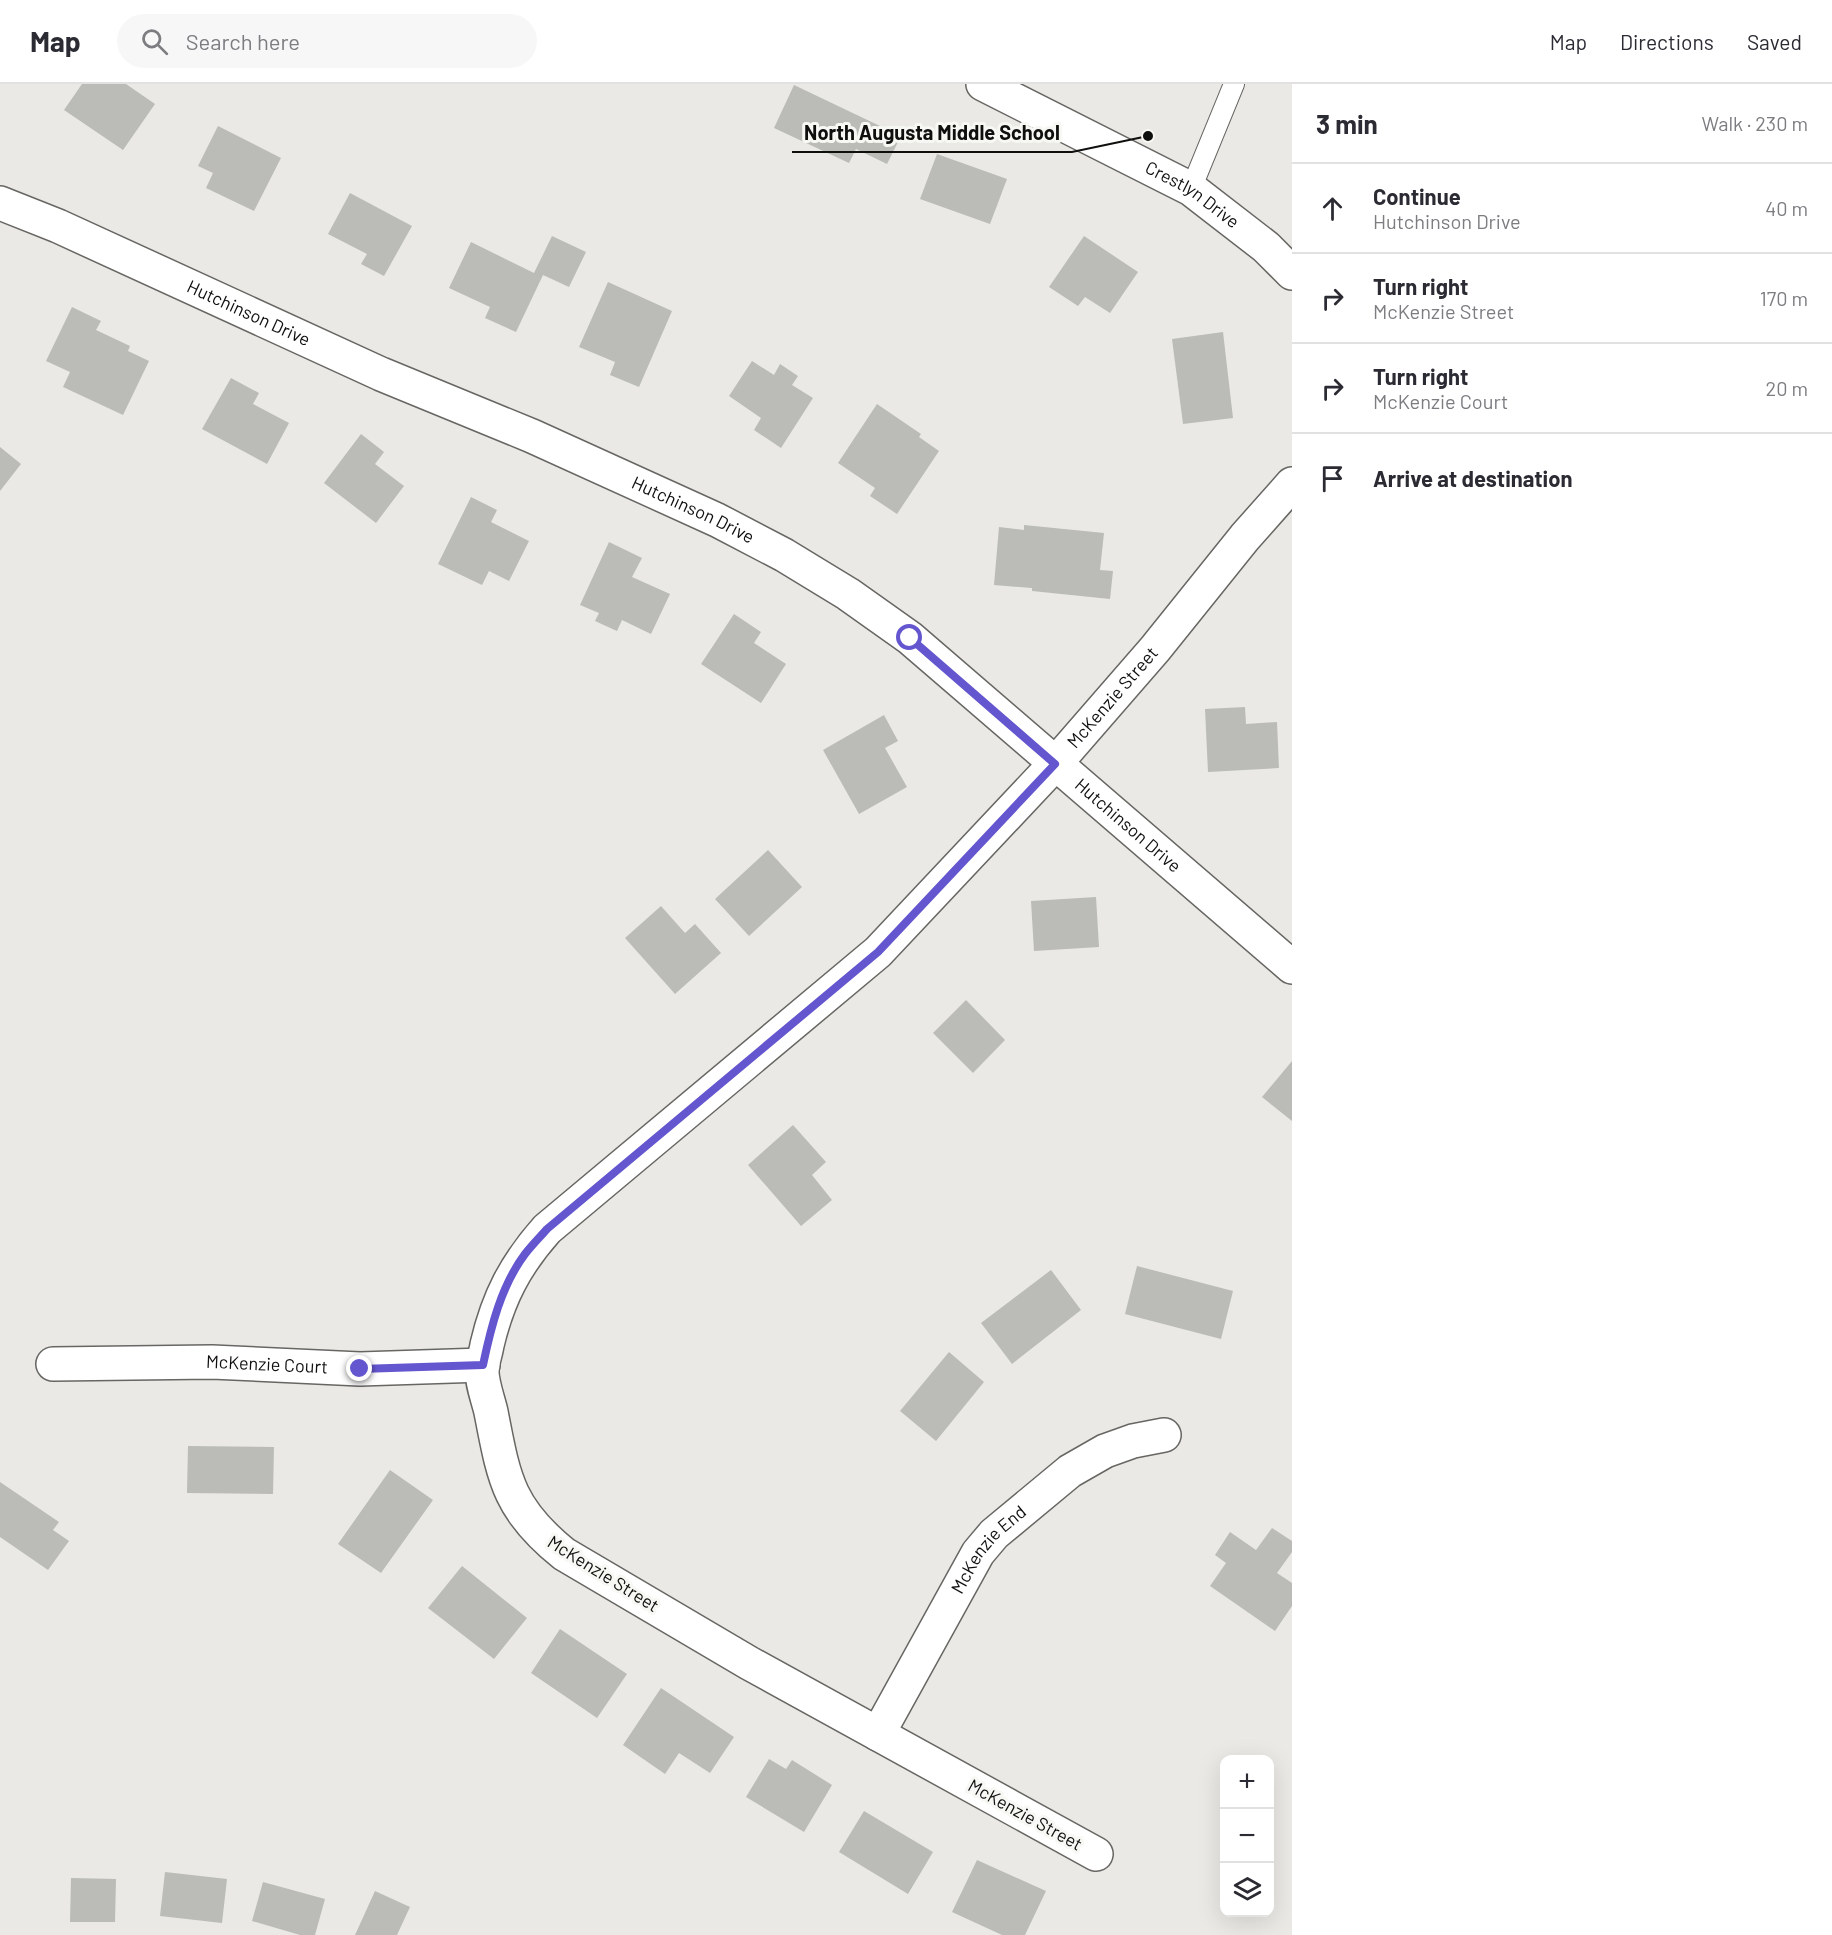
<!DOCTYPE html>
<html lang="en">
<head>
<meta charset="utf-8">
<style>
	:root { --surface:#fff; --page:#f7f7f7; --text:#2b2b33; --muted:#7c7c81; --line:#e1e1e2 }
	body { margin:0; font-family:Barlow,sans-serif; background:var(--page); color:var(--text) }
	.controls { position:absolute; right:18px; bottom:18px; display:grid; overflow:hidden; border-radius:12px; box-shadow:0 6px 24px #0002 }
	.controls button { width:54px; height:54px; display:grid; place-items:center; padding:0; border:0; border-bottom:2px solid var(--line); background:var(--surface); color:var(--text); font:30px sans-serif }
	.stop { position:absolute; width:18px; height:18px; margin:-14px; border:4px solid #6456cf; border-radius:50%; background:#fff }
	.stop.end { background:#6456cf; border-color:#fff; box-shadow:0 2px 6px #0008 }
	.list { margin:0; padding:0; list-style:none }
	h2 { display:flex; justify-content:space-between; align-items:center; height:78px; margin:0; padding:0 24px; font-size:26px }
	h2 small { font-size:20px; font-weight:400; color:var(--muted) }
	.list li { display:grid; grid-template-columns:39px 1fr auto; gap:18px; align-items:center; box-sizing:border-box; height:90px; padding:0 24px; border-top:2px solid var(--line) }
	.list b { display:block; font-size:22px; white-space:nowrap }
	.list p { margin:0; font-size:20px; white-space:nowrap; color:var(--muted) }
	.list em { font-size:20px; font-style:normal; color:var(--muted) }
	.icon { flex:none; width:33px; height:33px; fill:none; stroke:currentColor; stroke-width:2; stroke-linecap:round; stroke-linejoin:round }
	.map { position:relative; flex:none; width:1292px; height:1851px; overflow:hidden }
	header { display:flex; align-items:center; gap:36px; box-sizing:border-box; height:84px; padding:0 30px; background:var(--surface); border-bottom:2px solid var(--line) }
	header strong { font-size:28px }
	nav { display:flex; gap:33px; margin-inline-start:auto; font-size:21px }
	.search { width:420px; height:54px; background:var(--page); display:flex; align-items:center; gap:15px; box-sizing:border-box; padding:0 21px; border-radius:33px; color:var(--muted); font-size:22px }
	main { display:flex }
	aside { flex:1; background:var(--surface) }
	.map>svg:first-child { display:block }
	.building { fill:#bbbbb7 }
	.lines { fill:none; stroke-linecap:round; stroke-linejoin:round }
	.service-casing { stroke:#676663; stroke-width:22 }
	.minor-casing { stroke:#676663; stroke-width:36 }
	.service { stroke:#fff; stroke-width:20 }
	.minor { stroke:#fff; stroke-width:33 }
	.route { stroke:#6456cf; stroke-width:8 }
	.labels { text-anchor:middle; stroke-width:6; stroke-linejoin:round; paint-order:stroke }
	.street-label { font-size:18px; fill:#0f0f0e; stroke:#f7f7f3 }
	.leader { fill:none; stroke:#0f0f0e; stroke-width:2 }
	.callout-dot { fill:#0f0f0e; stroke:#f7f7f3; stroke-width:2 }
	.callout-label { font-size:20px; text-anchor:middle; font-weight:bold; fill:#0f0f0e; stroke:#f7f7f3; stroke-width:6; stroke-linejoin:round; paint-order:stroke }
</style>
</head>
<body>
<header>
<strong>Map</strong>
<div class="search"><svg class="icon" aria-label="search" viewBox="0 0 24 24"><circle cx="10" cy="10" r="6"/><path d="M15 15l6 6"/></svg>Search here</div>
<nav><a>Map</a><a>Directions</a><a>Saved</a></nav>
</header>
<main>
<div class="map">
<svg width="1292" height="1851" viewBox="0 0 1292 1851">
	<rect width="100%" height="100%" fill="#eae9e5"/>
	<!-- building -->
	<path class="building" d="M82,0H126L155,20L123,66L64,26Z
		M794,1L901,52L887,80L856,65L849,79L774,44Z
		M218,42L281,74L254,127L206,104L213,89L198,82Z
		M937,70L1007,95L990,140L920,115Z
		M350,109L412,142L384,192L361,180L367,170L328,150Z
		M552,152L586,168L569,203L543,191L516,248L485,234L490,223L449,204L471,158L534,189Z
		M1084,152L1138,188L1110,229L1085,213L1078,222L1049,203Z
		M608,198L672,227L639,303L610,291L615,278L579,263Z
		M72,223L101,237L96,246L130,262L128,267L149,277L123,331L63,303L70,288L46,277Z
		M1223,248L1233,334L1183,340L1172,255Z
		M752,277L774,291L780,280L798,292L792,301L813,314L781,364L754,346L761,334L729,312Z
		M231,294L259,309L253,320L289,339L267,380L202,345Z
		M877,320L921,350L919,353L939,367L897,430L870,412L875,404L838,379Z
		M361,350L384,368L375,380L404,402L376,439L324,399Z
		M0,363L21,380L0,407Z
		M471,413L497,426L491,438L529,457L509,497L489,487L482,501L438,480Z
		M1024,441L1104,449L1100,486L1113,487L1110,515L1032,507V504L994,501L999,443L1024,446Z
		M609,458L642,474L632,493L670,510L651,550L622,536L617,547L595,537L599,529L580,521Z
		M734,530L761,548L754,559L786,580L761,619L701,580Z
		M1245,623L1246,640L1277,638L1279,684L1208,688L1205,625Z
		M884,631L898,657L885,664L907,703L859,730L823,666Z
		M768,766L802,803L749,852L715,815Z
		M1096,813L1099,863L1034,867L1031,817Z
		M661,822L685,849L695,840L721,869L675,910L625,854Z
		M966,916L1005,956L973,989L933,949Z
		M1292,977V1037L1262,1013Z
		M793,1041L826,1078L812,1091L832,1116L801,1142L748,1081Z
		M1137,1182L1233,1207L1221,1255L1125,1230Z
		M1051,1186L1081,1226L1012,1280L981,1239Z
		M949,1268L984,1298L936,1357L900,1327Z
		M188,1362L274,1363L273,1410L187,1409Z
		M390,1386L433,1416L381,1489L338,1460Z
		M0,1398L59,1438L53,1446L69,1457L48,1486L0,1453Z
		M1272,1444L1292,1457V1468L1277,1489L1292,1499V1522L1275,1547L1210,1502L1226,1479L1215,1471L1230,1448L1256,1466Z
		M462,1482L527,1534L494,1575L428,1524Z
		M560,1545L627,1590L597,1634L531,1589Z
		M661,1604L734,1653L710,1689L679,1669L665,1690L623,1661Z
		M769,1675L786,1685L792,1676L832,1701L804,1748L746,1713Z
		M864,1727L933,1768L908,1810L839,1768Z
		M977,1776L1046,1807L1025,1851H1002L952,1828Z
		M165,1788L227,1795L222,1839L160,1832Z
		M71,1794L116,1795L115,1838H70Z
		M263,1798L325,1815L315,1851H300L252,1837Z
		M375,1807L410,1823L397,1851H355Z"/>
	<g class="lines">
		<defs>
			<path id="service" d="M1191,105L1234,0"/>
			<g id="minor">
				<path id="s1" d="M983,0L1191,105L1266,163L1292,189"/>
				<path id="s2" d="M0,119L58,142L381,290L532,352L717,436L784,471L848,510L910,554L1292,883"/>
				<path id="s3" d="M53,1280L212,1278L360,1285L483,1281"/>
				<path id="s4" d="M878,1650L978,1469L994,1450L1070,1387L1105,1367L1133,1357L1164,1351"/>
				<path id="s5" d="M1096,1770L749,1579L564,1470C508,1425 504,1395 491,1328C488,1315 481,1297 482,1284C483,1276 486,1268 487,1261C498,1214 515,1181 547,1145L878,868L1055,680L1155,565L1245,453L1292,400"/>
			</g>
		</defs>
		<!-- service casing -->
		<use href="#service" class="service-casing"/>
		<!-- minor casing -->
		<use href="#minor" class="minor-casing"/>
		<!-- service -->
		<use href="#service" class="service"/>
		<!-- minor -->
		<use href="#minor" class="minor"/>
	</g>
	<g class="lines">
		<!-- route -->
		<path class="route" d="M360,1285L483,1281C491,1243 501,1202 525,1170C532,1161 540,1153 547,1145L878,868L1055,680L910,554"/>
	</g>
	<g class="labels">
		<!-- street labels -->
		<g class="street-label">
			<text dy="6" stroke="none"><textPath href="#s1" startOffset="237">Crestlyn Drive</textPath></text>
			<text dy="6" stroke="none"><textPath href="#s2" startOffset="272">Hutchinson Drive</textPath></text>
			<text dy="6" stroke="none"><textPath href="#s2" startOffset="758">Hutchinson Drive</textPath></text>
			<text dy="6" stroke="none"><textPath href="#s5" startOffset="1754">McKenzie Street</textPath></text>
			<text dy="6" stroke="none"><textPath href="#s2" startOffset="1298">Hutchinson Drive</textPath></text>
			<text dy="6" stroke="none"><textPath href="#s3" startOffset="214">McKenzie Court</textPath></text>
			<text dy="6" stroke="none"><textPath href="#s4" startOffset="216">McKenzie End</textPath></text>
			<text transform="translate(603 1490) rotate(32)" y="6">McKenzie Street</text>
			<text transform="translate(1025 1731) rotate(29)" y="6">McKenzie Street</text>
		</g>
	</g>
	<!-- callouts -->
	<path class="leader" d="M1148 52L1072 68H792"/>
	<circle class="callout-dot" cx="1148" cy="52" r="6"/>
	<g class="callout-label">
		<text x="932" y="56">North Augusta Middle School</text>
	</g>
</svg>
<div class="controls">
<button>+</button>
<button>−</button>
<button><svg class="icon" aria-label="layers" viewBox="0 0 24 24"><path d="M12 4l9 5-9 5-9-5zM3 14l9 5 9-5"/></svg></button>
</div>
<div class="stop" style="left:910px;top:554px"></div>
<div class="stop end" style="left:360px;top:1285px"></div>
</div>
<aside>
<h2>3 min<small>Walk · 230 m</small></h2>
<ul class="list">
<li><svg class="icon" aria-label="ahead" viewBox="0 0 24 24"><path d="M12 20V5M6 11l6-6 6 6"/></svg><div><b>Continue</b><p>Hutchinson Drive</p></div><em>40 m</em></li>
<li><svg class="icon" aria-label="right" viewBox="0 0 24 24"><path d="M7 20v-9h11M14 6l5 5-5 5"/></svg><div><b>Turn right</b><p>McKenzie Street</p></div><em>170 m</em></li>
<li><svg class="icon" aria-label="right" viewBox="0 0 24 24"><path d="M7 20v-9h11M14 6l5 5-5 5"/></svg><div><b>Turn right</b><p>McKenzie Court</p></div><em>20 m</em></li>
<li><svg class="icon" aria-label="arrive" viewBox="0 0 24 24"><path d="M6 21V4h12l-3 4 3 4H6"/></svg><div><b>Arrive at destination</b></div></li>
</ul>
</aside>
</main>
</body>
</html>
